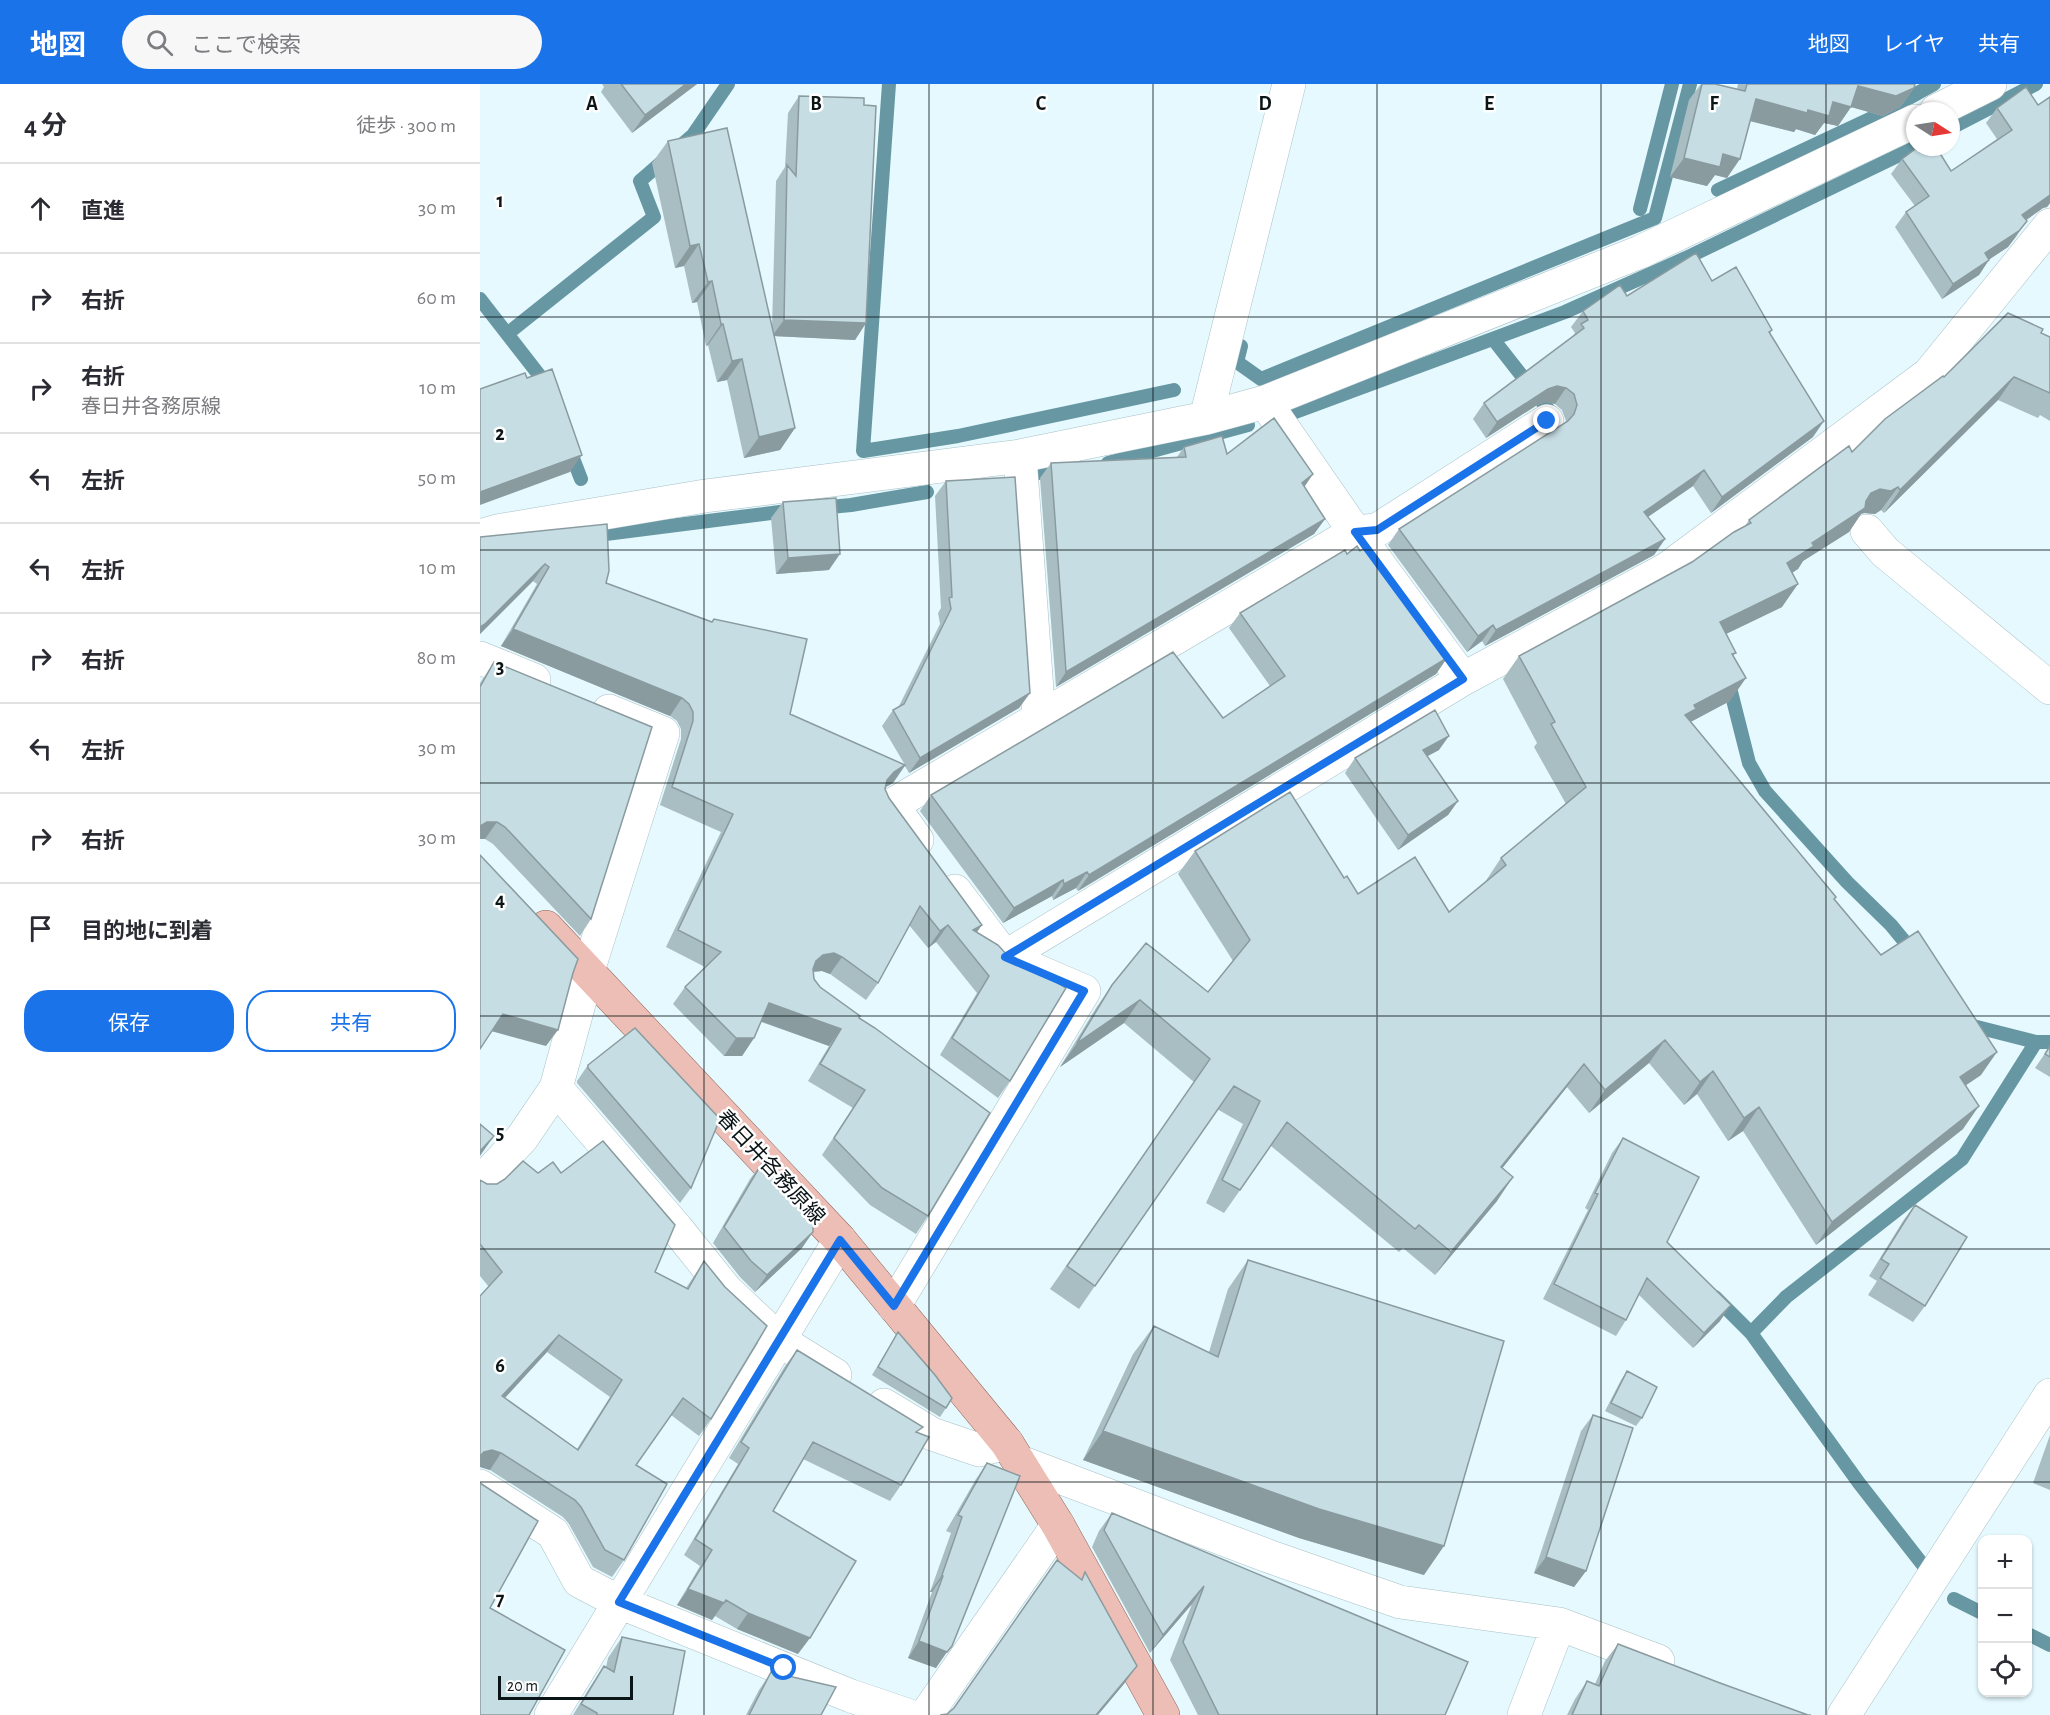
<!DOCTYPE html>
<html lang="ja">
<head>
<meta charset="utf-8">
<style>
	:root { --surface:#fff; --page:#f7f7f7; --text:#2b2b33; --muted:#7c7c81; --line:#e1e1e2; --accent:#1a73e8 }
	body { margin:0; font-family:"Alegreya Sans","Noto Sans JP",sans-serif; background:var(--page); color:var(--text) }
	.controls { position:absolute; right:18px; bottom:18px; display:grid; overflow:hidden; border-radius:12px; box-shadow:0 2px 4px #0004 }
	.controls button { width:54px; height:54px; display:grid; place-items:center; padding:0; border:0; border-bottom:2px solid var(--line); background:var(--surface); color:var(--text); font:30px sans-serif }
	.compass { position:absolute; left:1426px; top:18px; width:54px; height:54px; border-radius:50%; background:var(--surface); box-shadow:0 2px 4px #0004; rotate:102deg }
	.scale { position:absolute; left:18px; bottom:15px; width:135px; box-sizing:border-box; padding-left:6px; border:3px solid #0b1416; border-top:0; font-size:16px; line-height:21px; white-space:nowrap; color:#0b1416; -webkit-text-stroke:4px #fff; paint-order:stroke }
	.stop { position:absolute; width:18px; height:18px; margin:-14px; border:4px solid #1a73e8; border-radius:50%; background:#fff }
	.stop.end { background:#1a73e8; border-color:#fff; box-shadow:0 2px 6px #0008 }
	.list { margin:0; padding:0; list-style:none }
	h2 { display:flex; justify-content:space-between; align-items:center; height:78px; margin:0; padding:0 24px; font-size:26px }
	h2 small { font-size:20px; font-weight:400; color:var(--muted) }
	.list li { display:grid; grid-template-columns:39px 1fr auto; gap:18px; align-items:center; box-sizing:border-box; height:90px; padding:0 24px; border-top:2px solid var(--line) }
	.list b { display:block; font-size:22px; white-space:nowrap }
	.list p { margin:0; font-size:20px; white-space:nowrap; color:var(--muted) }
	.list em { font-size:20px; font-style:normal; color:var(--muted) }
	.actions { display:flex; gap:12px; padding:18px 24px }
	.actions a { flex:1; padding:14px 0; border:2px solid var(--accent); border-radius:24px; text-align:center; font-size:21px; color:var(--accent) }
	.actions .main { background:var(--accent); color:#fff }
	.icon { flex:none; width:33px; height:33px; fill:none; stroke:currentColor; stroke-width:2; stroke-linecap:round; stroke-linejoin:round }
	.map { position:relative; flex:none; width:1570px; height:1631px; overflow:hidden }
	header { display:flex; align-items:center; gap:36px; box-sizing:border-box; height:84px; padding:0 30px; background:var(--accent); color:#fff }
	header strong { font-size:28px }
	nav { display:flex; gap:33px; margin-inline-start:auto; font-size:21px }
	.search { width:420px; height:54px; background:var(--page); display:flex; align-items:center; gap:15px; box-sizing:border-box; padding:0 21px; border-radius:33px; color:var(--muted); font-size:22px }
	main { display:flex }
	aside { flex:1; background:var(--surface) }
	.map>svg:first-child { display:block }
	.lines { fill:none; stroke-linecap:round; stroke-linejoin:round }
	.stream { stroke:#6797a3; stroke-width:14 }
	.minor-casing { stroke:#a9c1c7; stroke-width:34 }
	.primary-casing { stroke:#95675d; stroke-width:34 }
	.minor { stroke:#fff; stroke-width:33 }
	.primary { stroke:#ecbeb5; stroke-width:33 }
	.wall { fill:#a9bec3; fill-rule:evenodd }
	.shaded-wall { fill:#8a9b9f }
	.building { fill:#c5dde3; stroke:#8a9b9f; stroke-width:1.5; fill-rule:evenodd }
	.route { stroke:#1a73e8; stroke-width:8 }
	.grid { fill:none; stroke:#0b1416; stroke-width:1.5; stroke-opacity:0.55 }
	.labels { text-anchor:middle; stroke-width:5; stroke-linejoin:round; paint-order:stroke }
	.street-label { font-size:21px; fill:#0b1416; stroke:#fff }
	.grid-label { font-size:20px; text-anchor:middle; font-weight:bold; fill:#0b1416; stroke:#fff; stroke-width:5; stroke-linejoin:round; paint-order:stroke }
</style>
</head>
<body>
<header>
<strong>地図</strong>
<div class="search"><svg class="icon" aria-label="search" viewBox="0 0 24 24"><circle cx="10" cy="10" r="6"/><path d="M15 15l6 6"/></svg>ここで検索</div>
<nav><a>地図</a><a>レイヤ</a><a>共有</a></nav>
</header>
<main>
<aside>
<h2>4 分<small>徒歩 · 300 m</small></h2>
<ul class="list">
<li><svg class="icon" aria-label="ahead" viewBox="0 0 24 24"><path d="M12 20V5M6 11l6-6 6 6"/></svg><div><b>直進</b></div><em>30 m</em></li>
<li><svg class="icon" aria-label="right" viewBox="0 0 24 24"><path d="M7 20v-9h11M14 6l5 5-5 5"/></svg><div><b>右折</b></div><em>60 m</em></li>
<li><svg class="icon" aria-label="right" viewBox="0 0 24 24"><path d="M7 20v-9h11M14 6l5 5-5 5"/></svg><div><b>右折</b><p>春日井各務原線</p></div><em>10 m</em></li>
<li><svg class="icon" aria-label="left" viewBox="0 0 24 24"><path d="M17 20v-9H6M10 6l-5 5 5 5"/></svg><div><b>左折</b></div><em>50 m</em></li>
<li><svg class="icon" aria-label="left" viewBox="0 0 24 24"><path d="M17 20v-9H6M10 6l-5 5 5 5"/></svg><div><b>左折</b></div><em>10 m</em></li>
<li><svg class="icon" aria-label="right" viewBox="0 0 24 24"><path d="M7 20v-9h11M14 6l5 5-5 5"/></svg><div><b>右折</b></div><em>80 m</em></li>
<li><svg class="icon" aria-label="left" viewBox="0 0 24 24"><path d="M17 20v-9H6M10 6l-5 5 5 5"/></svg><div><b>左折</b></div><em>30 m</em></li>
<li><svg class="icon" aria-label="right" viewBox="0 0 24 24"><path d="M7 20v-9h11M14 6l5 5-5 5"/></svg><div><b>右折</b></div><em>30 m</em></li>
<li><svg class="icon" aria-label="arrive" viewBox="0 0 24 24"><path d="M6 21V4h12l-3 4 3 4H6"/></svg><div><b>目的地に到着</b></div></li>
</ul>
<div class="actions"><a class="main">保存</a><a>共有</a></div>
</aside>
<div class="map">
<svg width="1570" height="1631" viewBox="0 0 1570 1631">
	<rect width="100%" height="100%" fill="#e5f9fe"/>
	<g class="lines">
		<!-- stream -->
		<path class="stream" d="M409,0L383,367L478,352L694,306
			M1471,44L1556,0
			M1238,106L1396,32L1454,0
			M1160,125L1192,0
			M0,215L63,296L67,306
			M27,250L174,133L160,97L213,51L248,0
			M1013,255L1075,334
			M761,262L757,278L781,295L1175,134L1210,0
			M810,330L1085,228L1206,174L1436,63
			M89,364L101,395
			M628,379L768,341
			M558,389L582,386
			M340,424L371,421L447,408
			M110,452L315,426
			M1248,596L1269,679L1285,707L1367,798L1411,841L1434,869
			M1485,940L1556,958
			M1235,1213L1271,1249L1379,1399L1443,1481
			M1271,1249L1306,1213L1482,1075L1556,958H1570
			M1474,1515L1502,1529
			M1548,1550L1570,1561"/>
		<defs>
			<path id="minor" d="M1456,27L1510,0
				M785,318L875,448L983,595
				M726,334L809,0
				M540,372L559,634
				M1387,447L1405,468L1570,604
				M0,452L17,447L225,412L540,372L726,334L785,318L1160,168L1435,37
				M0,574L54,596
				M437,756L412,721L875,448L897,446L1067,337
				M525,873L983,595L1187,485L1449,290L1570,141
				M76,1004L197,1145L246,1206L299,1256L355,1291
				M0,1099L42,1054L76,1004L108,887L183,649L129,627
				M414,1222L604,907L525,873L475,807
				M404,1321L452,1350L499,1366L527,1359
				M540,1378L788,1472L920,1518L1079,1540L1178,1577
				M0,1402L73,1449L99,1497L139,1518L371,1612L427,1631
				M71,1631L360,1156
				M446,1631L578,1441
				M1044,1631L1079,1540
				M1364,1631L1570,1311"/>
			<path id="primary" d="M66,843L360,1156L527,1359L578,1441L683,1631"/>
		</defs>
		<!-- minor casing -->
		<use href="#minor" class="minor-casing"/>
		<!-- primary casing -->
		<use href="#primary" class="primary-casing"/>
		<!-- minor -->
		<use href="#minor" class="minor"/>
		<!-- primary -->
		<use href="#primary" class="primary"/>
	</g>
	<!-- wall -->
	<path class="wall" d="M122,0H217L152,49L121,8L124,3Z
		M1221,0H1235L1257,5L1258,0H1435L1434,4L1420,23L1403,32L1371,23L1358,42L1344,39L1335,51L1316,45L1314,48L1270,37L1247,94L1235,91L1227,102L1190,93L1209,16Z
		M319,12L386,239L375,256L294,252L315,344L300,366L264,374L247,296L237,298L228,261L226,262L217,218L212,219L204,182L195,184L172,79L188,57L292,244L296,97L305,83L308,29Z
		M1570,13V119L1567,123L1563,124L1546,136L1536,153L1528,163L1509,175L1499,191L1462,215L1415,143L1426,128L1435,122L1411,90L1422,75L1471,87L1517,55L1506,39L1517,24L1558,21Z
		M1232,197L1292,246L1290,250L1333,353L1231,429L1213,402L1168,433L1185,455L1174,471L1005,562L1002,557L987,568L908,461L919,445L1085,339L1086,337L1082,326L1075,320L1066,318L1057,321L1006,354L993,335L1004,319L1093,252L1095,249L1091,243L1103,227L1147,212Z
		M1561,249L1570,253V337L1560,331L1558,334L1518,316L1404,429L1401,426L1395,430L1384,429L1381,430L1369,448L1323,477L1318,485L1312,489L1302,523L1246,550L1256,569L1253,572L1250,617L1210,638L1356,813L1355,816L1501,991L1486,1001L1483,1045L1336,1161L1263,1047L1248,1057L1217,1010L1204,1021L1169,979L1109,1029L1087,1003L1022,1084L1017,1117L955,1191L923,1164L919,1168L791,1062L744,1129L726,1119L763,1040L737,1025L599,1225L570,1205L714,998L644,939L580,983L616,924L632,901L728,908L753,877L698,790L715,767L864,794L878,810L969,828L1005,798L1021,774L1086,720L1054,663L1057,659L1023,595L1039,572L1212,478L1265,442L1269,436L1372,368L1464,293Z
		M704,363L747,370L825,403L845,435L834,450L576,603L560,394L571,379L697,373Z
		M466,397L550,609L539,624L429,689L425,682L413,699L406,703L405,705L409,714L497,848L518,861L530,997L518,1014L460,971L497,909L456,858L448,864L429,841L398,899L386,916L350,890L342,887L333,888L334,895L340,903L379,934L448,1132L436,1150L390,1121L342,1071L373,1024L328,997L349,962L281,938L274,954L262,972H244L193,920L205,903L225,883L186,863L241,748L180,721L201,655V645L197,637L190,632L21,562L57,500L53,497L0,550V453L232,538L234,535L310,630L425,681L402,642L413,626L419,622L460,540L458,529L461,524L455,412Z
		M303,418L349,486L296,490L291,434Z
		M867,470L967,574L956,590L598,807L596,804L573,816L572,812L523,839L440,727L451,711L743,634L790,602L749,544L760,529Z
		M14,578L111,835L100,852L13,760L5,755H0V599Z
		M959,666L947,672L978,717L968,731L918,766L865,689L875,674Z
		M1570,962V993L1555,984Z
		M108,981L211,1104L200,1119L97,999V997Z
		M1143,1054L1187,1158L1240,1237L1213,1264L1159,1211L1146,1236L1136,1252L1063,1215L1108,1126L1105,1124L1132,1069Z
		M282,1079L322,1164L275,1208L260,1193L233,1159L270,1095Z
		M58,1089H81L175,1188L206,1204L224,1177L231,1335L219,1352L191,1331L156,1381L144,1476L132,1493L113,1483L89,1440L83,1433L10,1386L0,1383V1212L9,1203L0,1192V1096L7,1100H17ZM67,1268L130,1313L97,1365L25,1314Z
		M1435,1121L1445,1222L1433,1238L1388,1211L1397,1197L1389,1192L1423,1137Z
		M768,1176L944,1491L819,1454L603,1376L653,1270L674,1242L729,1268L748,1205Z
		M418,1248L466,1324L460,1333L392,1291Z
		M317,1266L439,1349L421,1401L410,1417L323,1375L293,1427L318,1570L257,1545L235,1532L232,1536L197,1521L220,1482L204,1471L258,1380L249,1374L305,1282Z
		M1147,1287L1162,1334L1156,1342L1125,1327L1141,1296Z
		M1113,1331L1106,1487L1094,1503L1054,1489L1101,1347Z
		M1570,1351V1406L1553,1399Z
		M507,1379L456,1584L428,1574L452,1508H450L471,1449L466,1447L496,1395Z
		M632,1429L965,1631H718L690,1576L712,1520L670,1569L612,1463L619,1447Z
		M142,1553L193,1631H93L110,1603L124,1582L126,1583L128,1574Z
		M1138,1560L1240,1599L1328,1631H1331H1087L1095,1615L1107,1597L1115,1600L1125,1577Z
		M291,1588L341,1631H266L279,1606Z"/>
	<!-- shaded-wall -->
	<path class="shaded-wall" d="M206,0H217L152,49L165,31Z
		M1378,2L1434,4L1420,23L1403,32L1364,21Z
		M1276,15L1328,26L1353,18L1371,23L1358,42L1344,39L1335,51L1316,45L1314,48L1262,35Z
		M1243,70L1260,75L1247,94L1235,91L1227,102L1190,93L1204,74Z
		M1570,111V119L1567,123L1563,124L1532,146L1542,131Z
		M1547,137L1528,163L1495,185L1505,169Z
		M219,160L204,182L195,184L210,162Z
		M1509,176L1499,191L1462,215L1473,200Z
		M232,197L217,218L212,219L228,198Z
		M304,236L386,239L375,256L292,252Z
		M241,240H243L228,261L226,262Z
		M262,275L247,296L237,298L252,277Z
		M1534,293L1518,316L1404,429L1420,406Z
		M1077,302L1086,304L1075,320L1066,318L1057,321L1006,354L1017,338L1068,305Z
		M1344,337L1333,353L1231,429L1242,413Z
		M315,344L300,366L264,374L279,353Z
		M102,371L90,388L0,421V408Z
		M1224,386L1213,402L1153,443L1164,428Z
		M833,390L823,405L822,399Z
		M1418,403L1401,426L1395,430L1384,429L1381,430L1369,448L1323,477L1318,485L1291,502L1307,479L1391,409L1400,405Z
		M845,435L834,450L576,603L586,588Z
		M1185,455L1174,471L1005,562L1016,546Z
		M360,470L349,486L296,490L308,474Z
		M65,480L53,497L0,550V543Z
		M1318,500L1302,523L1223,561L1240,538Z
		M1013,541L1002,557L987,568L998,552Z
		M33,545L202,614L190,632L21,562Z
		M967,574L956,590L598,807L609,791Z
		M1266,594L1250,617L1205,641V631L1214,621Z
		M550,609L539,624L429,689L440,674Z
		M969,652L959,666L933,680L943,666Z
		M425,681L413,699L402,705L407,696L414,688Z
		M978,717L968,731L918,766L928,751Z
		M7,738H17L5,755H0V742Z
		M607,788L596,804L573,816L584,800Z
		M583,796L572,812L523,839L534,824Z
		M468,841L456,858L448,864L460,847Z
		M502,841L490,858L493,846Z
		M354,869L362,873L350,890L342,887L331,888L336,877L343,871Z
		M660,916L644,939L580,983L597,959Z
		M289,919L361,945L349,962L277,936Z
		M23,930L78,946L66,962L11,947Z
		M256,954H274L262,972H244Z
		M1185,956L1169,979L1109,1029L1125,1006Z
		M1517,968L1501,991L1464,1016L1480,993Z
		M1104,980L1087,1003L1005,1106L1021,1083Z
		M1233,987L1217,1010L1204,1021L1220,998Z
		M1499,1022L1483,1045L1336,1161L1352,1138Z
		M1279,1023L1263,1047L1248,1057L1264,1034Z
		M14,1052L2,1069L0,1072V1067Z
		M1033,1093L1017,1117L955,1191L971,1168Z
		M333,1148L322,1164L275,1208L287,1191Z
		M1251,1221L1240,1237L1213,1264L1224,1249Z
		M79,1251L67,1268L11,1329L22,1312Z
		M623,1347L964,1462L944,1491L819,1454L603,1376Z
		M12,1366L21,1369L10,1386L0,1383V1372L4,1368Z
		M1066,1473L1106,1487L1094,1503L1054,1489Z
		M462,1491L463,1492L452,1508H450Z
		M724,1502L712,1520L670,1569L683,1551Z
		M208,1505L244,1519L232,1536L197,1521Z
		M268,1529L330,1554L318,1570L257,1545Z
		M439,1557L467,1568L456,1584L428,1574Z
		M657,1582L644,1600L618,1631H616Z"/>
	<!-- building -->
	<path class="building" d="M141,0H206L165,31Z
		M1222,0H1235L1265,7L1267,0H1435L1434,4L1416,12L1378,2L1371,23L1353,18L1349,32L1328,26L1327,29L1276,15L1260,75L1243,70L1240,83L1204,74Z
		M1546,3L1558,21L1570,13V111L1542,131L1547,137L1539,147L1505,169L1509,176L1473,200L1426,128L1449,112L1422,75L1438,63H1456L1471,87L1532,46L1517,24Z
		M319,12L384,14V21L396,22L386,239L304,236L307,81L316,92Z
		M247,44L315,344L279,353L262,275L252,277L243,240H241L232,197L228,198L219,160L210,162L188,57Z
		M1216,169L1232,197L1256,183L1292,246L1289,248L1344,337L1242,413L1224,386L1164,428L1185,455L1016,546L1013,541L998,552L919,445L1088,337L1094,330L1097,321L1094,310L1086,304L1077,302L1068,305L1017,338L1004,319L1104,244L1101,240L1108,236L1103,227L1140,201L1147,212Z
		M1528,229L1563,245L1561,249L1570,253V309L1534,293L1420,406L1418,403L1411,407L1400,405L1391,409L1386,417L1385,424L1332,459L1334,462L1307,479L1318,500L1240,538L1256,569L1252,570L1266,594L1214,621L1216,625L1205,631L1356,813L1354,815L1401,871L1438,847L1517,968L1480,993L1499,1022L1352,1138L1279,1023L1264,1034L1233,987L1220,998L1185,956L1125,1006L1104,980L1021,1083L1033,1093L971,1168L939,1141L935,1145L807,1038L760,1106L742,1096L780,1017L754,1002L615,1202L587,1182L730,975L660,916L597,959L632,901L666,859L728,908L770,856L715,767L810,708L864,794L867,792L878,810L935,773L969,828L1026,781L1021,774L1106,703L1071,640L1075,638L1039,572L1212,478L1254,448L1271,439L1269,436L1369,362L1372,368L1405,335L1463,292L1464,293Z
		M72,285L102,371L0,408V305L45,289L47,294Z
		M794,334L833,390L822,399L845,435L586,588L571,379L706,373L704,363L742,352L747,370Z
		M535,393L550,609L440,674L413,626L424,620L471,525L469,514L472,513L466,397Z
		M356,414L360,470L308,474L303,418Z
		M127,440L129,487L126,499L232,538L234,535L327,555L310,630L425,681L414,688L407,696L405,705L409,714L502,841L493,846L518,861L528,872L552,883L586,904L530,997L472,954L509,892L468,841L460,847L440,822L398,899L362,873L354,869L343,871L336,877L333,885L334,895L340,903L380,932L379,934L395,944L510,1029L448,1132L402,1104L354,1054L385,1006L340,980L361,945L289,919L274,954H256L205,903L241,868L198,846L253,730L192,703L213,637V628L209,620L202,614L33,545L69,483L65,480L5,540L0,543V453Z
		M877,462L880,467L885,463L967,574L609,791L607,788L584,800L583,796L534,824L451,711L693,568L743,634L805,592L760,529L865,466L867,470Z
		M14,578L172,643L111,835L25,743L17,738H7L0,742V603Z
		M955,626L969,652L943,666L978,717L928,751L875,674Z
		M0,771L98,875L93,889L78,946L23,930L0,965Z
		M155,944L240,1035L211,1104L108,984V981Z
		M1570,962V973L1565,970Z
		M0,1040L14,1052L0,1067Z
		M1143,1054L1219,1093L1187,1158L1251,1221L1224,1249L1167,1194L1146,1236L1074,1200L1118,1110L1115,1109Z
		M123,1057L195,1141L175,1188L208,1205L224,1177L245,1203L287,1242L231,1335L203,1314L156,1381L187,1400L144,1476L125,1466L101,1423L95,1416L21,1369L12,1366L4,1368L0,1372V1212L22,1188L0,1160V1096L7,1100H17L25,1095L43,1077L58,1089L73,1078L81,1089ZM79,1251L142,1296L98,1366L22,1312Z
		M282,1079L333,1134V1148L287,1191L271,1177L244,1143Z
		M1435,1121L1487,1153L1445,1222L1400,1194L1409,1180L1401,1175Z
		M768,1176L1024,1257L964,1462L839,1425L623,1347L674,1242L738,1273Z
		M418,1248L455,1291L472,1314L466,1324L398,1283Z
		M317,1266L443,1343L436,1348L449,1353L421,1401L333,1358L293,1427L376,1477L330,1554L268,1529L246,1516L244,1519L208,1505L232,1466L215,1455L269,1364L261,1358Z
		M1147,1287L1177,1303L1162,1334L1131,1319Z
		M1113,1331L1153,1344L1106,1487L1066,1473Z
		M507,1379L540,1392L472,1562L467,1568L439,1557L463,1492L462,1491L482,1433L478,1431Z
		M0,1399L58,1437L10,1524L85,1566L49,1631H0Z
		M632,1429L988,1578L965,1631H739L703,1558L724,1502L683,1551L624,1446Z
		M577,1476L602,1496L605,1488L657,1582L616,1631H460L467,1630L474,1624Z
		M142,1553L205,1567L193,1631H117V1629L101,1620L124,1582L134,1588Z
		M1138,1560L1240,1599L1328,1631H1331H1092L1107,1597L1119,1602Z
		M291,1588L356,1603L341,1631H269Z"/>
	<g class="lines">
		<!-- route -->
		<path class="route" d="M304,1584L139,1518L360,1156L414,1222L604,907L525,873L983,595L875,448L897,446L1067,337"/>
	</g>
	<!-- grid -->
	<path class="grid" d="M224,0V1631M449,0V1631M673,0V1631M897,0V1631M1121,0V1631M1346,0V1631M0,233H1570M0,466H1570M0,699H1570M0,932H1570M0,1165H1570M0,1398H1570"/>
	<g class="labels">
		<!-- street labels -->
		<g class="street-label">
			<text transform="translate(291 1083) rotate(47)" y="7">春日井各務原線</text>
		</g>
	</g>
	<g class="grid-label">
		<text x="112" y="26">A</text>
		<text x="336" y="26">B</text>
		<text x="561" y="26">C</text>
		<text x="785" y="26">D</text>
		<text x="1009" y="26">E</text>
		<text x="1234" y="26">F</text>
		<text x="20" y="123">1</text>
		<text x="20" y="356">2</text>
		<text x="20" y="589">3</text>
		<text x="20" y="822">4</text>
		<text x="20" y="1055">5</text>
		<text x="20" y="1288">6</text>
		<text x="20" y="1521">7</text>
	</g>
</svg>
<div class="controls">
<button>+</button>
<button>−</button>
<button><svg class="icon" aria-label="locate" viewBox="0 0 24 24"><circle cx="12" cy="12" r="6"/><path d="M12 2v4M12 18v4M2 12h4M18 12h4"/></svg></button>
</div>
<svg class="compass" viewBox="-18 -18 36 36"><path d="M0-13l5 13h-10z" fill="#e53935"/><path d="M0 13l5-13h-10z" fill="#7c7c81"/></svg>
<div class="scale">20 m</div>
<div class="stop" style="left:304px;top:1584px"></div>
<div class="stop end" style="left:1067px;top:337px"></div>
</div>
</main>
</body>
</html>
